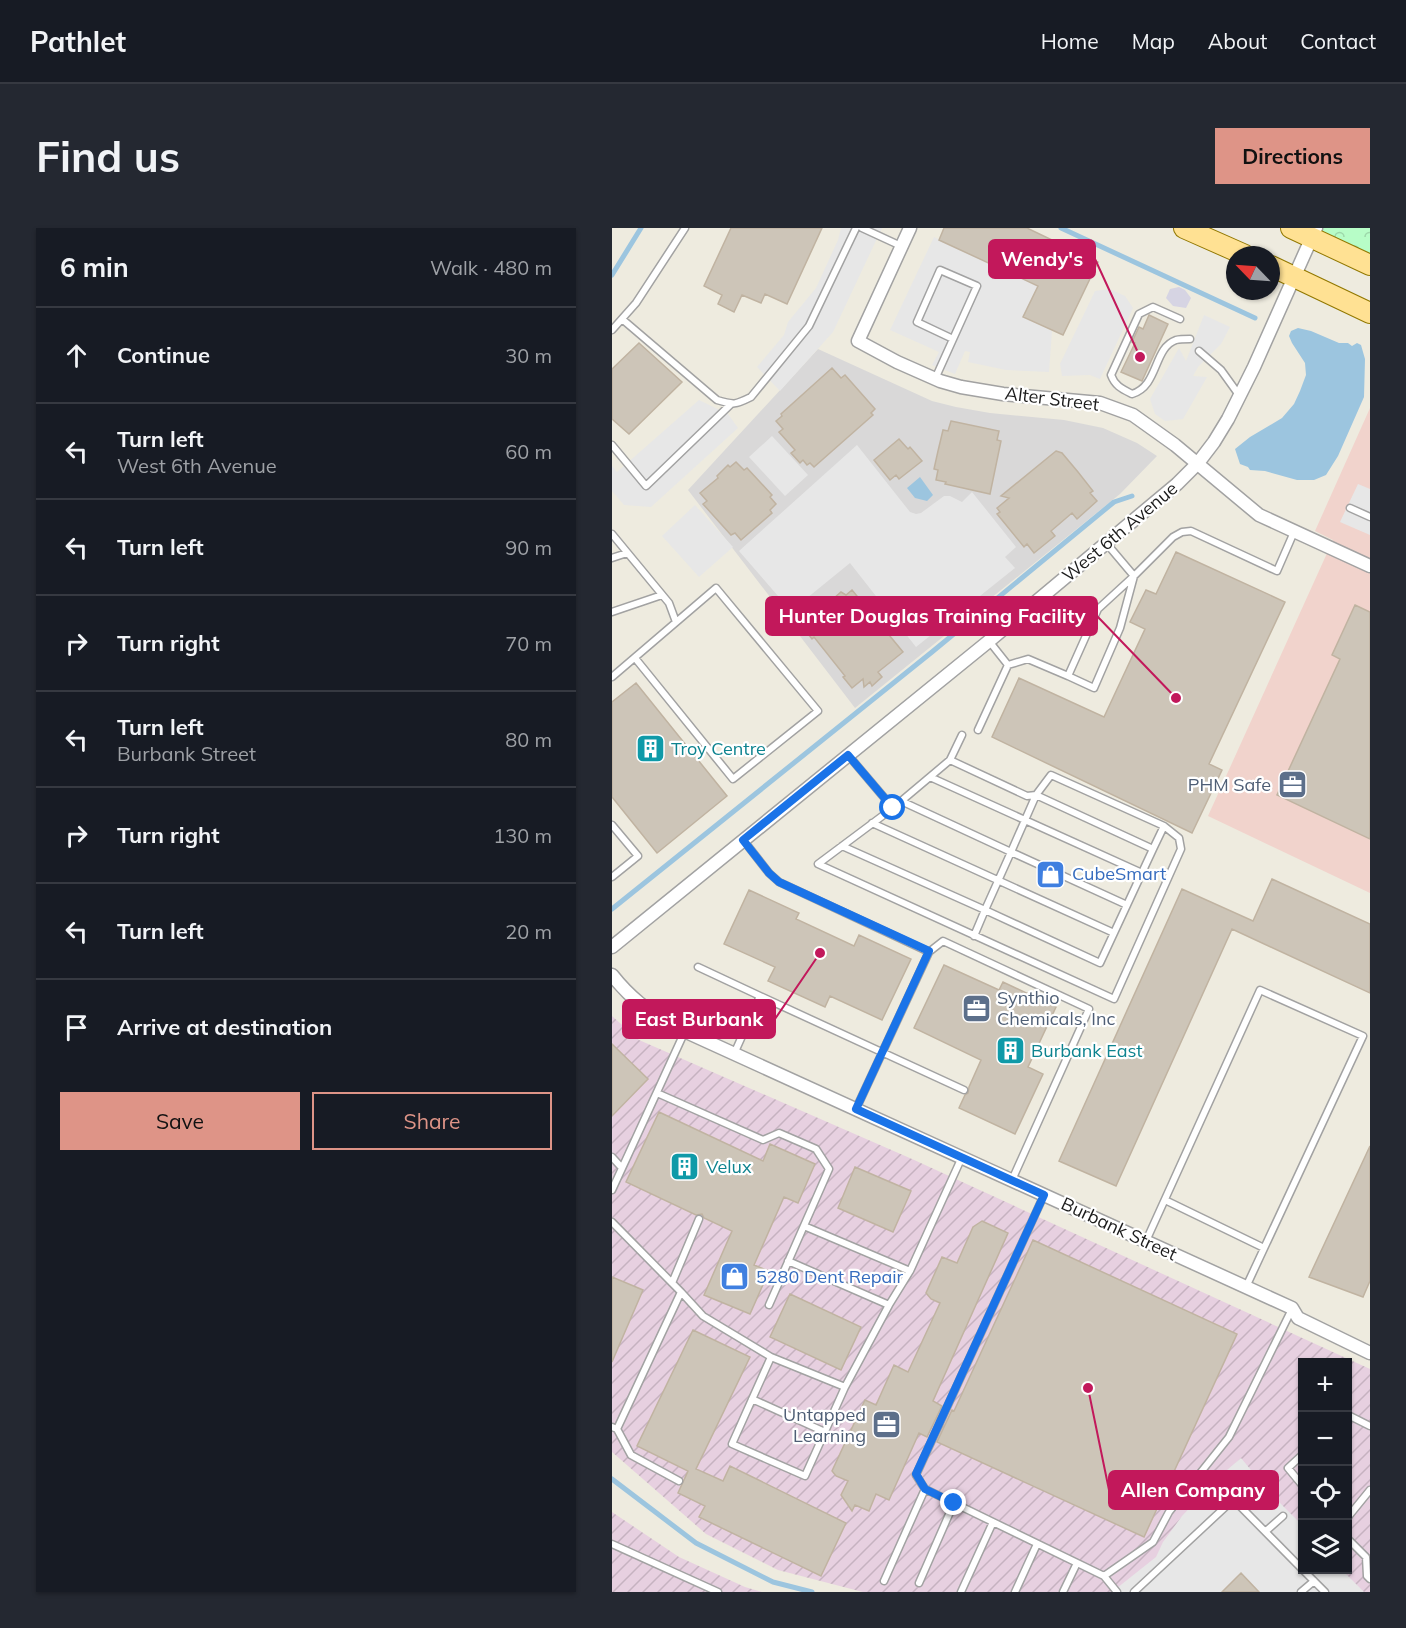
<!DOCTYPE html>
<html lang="en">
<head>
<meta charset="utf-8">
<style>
	:root { --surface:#171b24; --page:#242831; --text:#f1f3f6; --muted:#9ea1a6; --line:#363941; --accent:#de9487 }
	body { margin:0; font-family:Mulish,sans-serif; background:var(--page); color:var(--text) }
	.controls { position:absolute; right:18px; bottom:18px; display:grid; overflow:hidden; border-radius:0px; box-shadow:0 2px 4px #0004 }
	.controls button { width:54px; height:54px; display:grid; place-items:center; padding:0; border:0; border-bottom:2px solid var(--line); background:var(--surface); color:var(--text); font:30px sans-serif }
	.compass { position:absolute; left:614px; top:18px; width:54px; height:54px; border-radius:50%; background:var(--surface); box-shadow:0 2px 4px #0004; rotate:295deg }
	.stop { position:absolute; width:18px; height:18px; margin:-14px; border:4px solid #1a73e8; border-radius:50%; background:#fff }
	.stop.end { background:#1a73e8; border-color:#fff; box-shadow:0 2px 6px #0008 }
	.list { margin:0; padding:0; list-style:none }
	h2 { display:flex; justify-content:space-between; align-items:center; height:78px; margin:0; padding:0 24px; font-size:26px }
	h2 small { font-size:20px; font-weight:400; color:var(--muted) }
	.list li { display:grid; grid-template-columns:39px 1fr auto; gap:18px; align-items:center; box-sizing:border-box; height:96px; padding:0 24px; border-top:2px solid var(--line) }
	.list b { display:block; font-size:22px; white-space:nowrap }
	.list p { margin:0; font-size:20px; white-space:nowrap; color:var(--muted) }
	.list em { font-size:20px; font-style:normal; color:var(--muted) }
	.actions { display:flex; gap:12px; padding:18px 24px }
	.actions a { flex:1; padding:14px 0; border:2px solid var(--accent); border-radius:0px; text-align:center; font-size:21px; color:var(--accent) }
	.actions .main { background:var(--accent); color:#111 }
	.icon { flex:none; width:33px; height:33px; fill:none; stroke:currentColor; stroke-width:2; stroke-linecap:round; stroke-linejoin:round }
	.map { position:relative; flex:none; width:758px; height:1364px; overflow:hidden; border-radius:0px }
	header { display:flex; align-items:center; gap:36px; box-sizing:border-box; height:84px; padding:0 30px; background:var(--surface); border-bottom:2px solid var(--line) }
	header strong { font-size:28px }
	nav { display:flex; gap:33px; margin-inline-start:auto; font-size:21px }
	.intro { display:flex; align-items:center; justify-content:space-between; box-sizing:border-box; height:144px; padding:0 36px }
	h1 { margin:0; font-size:42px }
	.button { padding:15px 27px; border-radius:0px; background:var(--accent); color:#111; font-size:21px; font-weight:700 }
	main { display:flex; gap:36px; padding:0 36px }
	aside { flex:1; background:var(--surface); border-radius:0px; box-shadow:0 2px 4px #0004 }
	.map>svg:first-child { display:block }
	.residential { fill:#d9d8d8 }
	.commercial { fill:#f1d3cc }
	.industrial { fill:url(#industrial-furrows); fill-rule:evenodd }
	.park { fill:url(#park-crowns) }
	.parking { fill:#e7e7e7 }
	.plaza { fill:#d6d4e3 }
	.water { fill:#9cc5df }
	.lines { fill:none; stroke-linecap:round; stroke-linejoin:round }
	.stream { stroke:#9cc5df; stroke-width:5 }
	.building { fill:#cdc5b8; stroke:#c0b3a1; stroke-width:1.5 }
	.service-casing { stroke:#a2a2a2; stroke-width:9 }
	.minor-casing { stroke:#a2a2a2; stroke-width:15 }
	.primary-casing { stroke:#927800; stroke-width:22 }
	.service { stroke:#fff; stroke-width:6 }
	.minor { stroke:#fff; stroke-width:12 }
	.primary { stroke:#ffe193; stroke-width:20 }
	.route { stroke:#1a73e8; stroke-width:8 }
	.labels { text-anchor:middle; stroke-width:4.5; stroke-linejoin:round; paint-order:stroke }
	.street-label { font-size:18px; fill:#1b1b1b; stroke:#fff }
	.culture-label { font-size:18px; fill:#0d838f; stroke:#fff; text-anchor:start }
	.service-label { font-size:18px; fill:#4e5e75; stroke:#fff; text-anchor:end }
	.shop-label { font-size:18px; fill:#366cbe; stroke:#fff; text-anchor:start }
	.leader { fill:none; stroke:#c2185b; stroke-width:2 }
	.callout-dot { fill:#c2185b; stroke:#fff; stroke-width:2 }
	.callout { fill:#c2185b; stroke:#c2185b; stroke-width:2 }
	.callout-label { font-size:20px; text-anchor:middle; font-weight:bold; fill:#fff }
</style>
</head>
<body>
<header>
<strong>Pathlet</strong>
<nav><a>Home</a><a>Map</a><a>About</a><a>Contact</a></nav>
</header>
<div class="intro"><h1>Find us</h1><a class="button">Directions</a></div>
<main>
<aside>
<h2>6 min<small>Walk · 480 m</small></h2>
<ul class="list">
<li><svg class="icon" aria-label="ahead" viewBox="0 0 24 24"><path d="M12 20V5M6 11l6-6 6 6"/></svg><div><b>Continue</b></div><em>30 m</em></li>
<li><svg class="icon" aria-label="left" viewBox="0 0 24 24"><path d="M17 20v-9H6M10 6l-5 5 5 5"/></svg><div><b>Turn left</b><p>West 6th Avenue</p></div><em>60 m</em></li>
<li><svg class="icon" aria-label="left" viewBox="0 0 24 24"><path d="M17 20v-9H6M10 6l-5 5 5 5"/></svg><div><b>Turn left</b></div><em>90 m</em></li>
<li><svg class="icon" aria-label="right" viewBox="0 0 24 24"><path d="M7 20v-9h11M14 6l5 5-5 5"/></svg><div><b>Turn right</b></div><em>70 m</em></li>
<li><svg class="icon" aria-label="left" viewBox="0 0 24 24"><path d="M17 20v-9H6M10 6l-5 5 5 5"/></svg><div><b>Turn left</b><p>Burbank Street</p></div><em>80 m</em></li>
<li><svg class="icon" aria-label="right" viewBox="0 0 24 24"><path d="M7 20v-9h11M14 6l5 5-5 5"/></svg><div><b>Turn right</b></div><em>130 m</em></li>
<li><svg class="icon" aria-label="left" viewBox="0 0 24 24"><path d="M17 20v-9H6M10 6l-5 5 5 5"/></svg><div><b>Turn left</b></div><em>20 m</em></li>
<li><svg class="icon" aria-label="arrive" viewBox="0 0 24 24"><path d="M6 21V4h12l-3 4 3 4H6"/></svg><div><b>Arrive at destination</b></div></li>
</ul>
<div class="actions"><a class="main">Save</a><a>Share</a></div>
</aside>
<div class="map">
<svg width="758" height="1364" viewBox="0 0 758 1364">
	<defs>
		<pattern id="industrial-furrows" width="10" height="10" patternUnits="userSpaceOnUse" patternTransform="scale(1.5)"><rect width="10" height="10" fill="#e7d0e0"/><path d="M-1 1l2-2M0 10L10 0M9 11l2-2" fill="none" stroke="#c6b2c0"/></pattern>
		<pattern id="park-crowns" width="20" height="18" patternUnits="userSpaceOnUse" patternTransform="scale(1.5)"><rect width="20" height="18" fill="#b7fdc7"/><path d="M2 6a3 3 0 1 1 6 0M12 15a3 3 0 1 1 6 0" fill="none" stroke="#9dd8aa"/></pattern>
	</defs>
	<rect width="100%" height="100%" fill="#eeebdf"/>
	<!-- residential -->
	<path class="residential" d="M206,121L320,173L344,179L378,185L452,192L491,200L525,215L545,228L508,266L243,480L76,262Z"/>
	<!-- commercial -->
	<path class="commercial" d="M758,180V665L596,588L721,312L703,303Z"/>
	<!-- industrial -->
	<path class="industrial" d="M0,788L27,812L300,931L758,1141V1364H251L166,1342L94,1306L0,1224ZM690,1134H736V1342H690Z
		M0,1284L67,1329L133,1359L150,1364H0Z"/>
	<!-- park -->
	<path class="park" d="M704,0H758V37Z"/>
	<!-- parking -->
	<path class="parking" d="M229,0H270L221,104L168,163L145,139L172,107L176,94L204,60L226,12Z
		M322,9L426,58L411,89L440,103L437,144L394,142L356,134L358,124L353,123L343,146L320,137L327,124L278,102Z
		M498,61L513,68L521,80L488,151L478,147L450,148L448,136L483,63Z
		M592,87L618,99L609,116L586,139L581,148L595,149L571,191L553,193L543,186L538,171L567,120L574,133Z
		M87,172L116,186L126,200L39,279L12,277L0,263V238L5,244Z
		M160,208L196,247L173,268L137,229Z
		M245,217L298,284L304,286L309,285L332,268H338L350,274L360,264L404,319L393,329L403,340L304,419L238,335L179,383L127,323Z
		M746,256L758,261V307L728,294Z
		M83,277L121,319L87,349L50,308Z
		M629,1230L658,1265L690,1297V1342H730L752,1364H647L629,1345L610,1364H500L544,1329L551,1314L570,1288L608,1248Z"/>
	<!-- plaza -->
	<path class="plaza" d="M567,59L573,62L579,70L574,80L561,78L554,70L558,61Z"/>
	<!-- water -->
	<path class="water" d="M686,100L699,103L727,115H736L740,118L745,115L749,117L753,131L752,169L726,228L714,247L702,252H685L653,243L638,242L636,239L628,236L623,221L638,209L670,190L682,176L688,163L694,147L693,135L680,115L677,108L679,103Z
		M308,249L321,267L315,273L303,270L295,260Z"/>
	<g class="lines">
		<!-- stream -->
		<path class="stream" d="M449,0L643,90
			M0,47L29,0
			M0,681L320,424L502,274L520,268
			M0,1251L84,1315L161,1354L200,1364"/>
	</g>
	<!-- building -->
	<path class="building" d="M119,0H210L175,76L153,66L149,75L130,67L122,84L106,76L110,67L92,58Z
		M332,0H415L486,34L451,107L411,89L426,58L327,12Z
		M537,87L556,96L530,153L509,144L523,115L520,114L527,99L531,101Z
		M27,115L70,154L17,206L0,191V141Z
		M220,140L229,150L233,147L263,181L259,185L261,187L202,239L198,235L195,237L191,232L188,235L179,225L183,222L167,204L171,201L164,193L170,188L169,186Z
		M339,193L387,203L385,212L389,213L378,266L333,256L334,254L324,252L326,242L322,241L326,223L331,202L336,203Z
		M287,211L296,221L298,219L310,233L287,251L284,247L278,252L262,232Z
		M444,223L450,225L466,244L481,263L478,265L485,273L465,291L460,285L439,303L443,308L422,325L415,316L412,319L390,292L385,286L388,284L385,280L397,270L389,268Z
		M124,234L132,242L135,240L160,267L158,269L164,276L158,282L160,285L129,312L123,305L119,307L91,276L95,273L88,265L106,250L105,248L116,237L118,239Z
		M564,324L673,374L597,536L610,542L580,605L380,509L407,450L492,489L533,401L518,394L534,362L544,366Z
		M240,362L291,424L266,444L270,449L260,458L258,454L252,459L251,451L240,460L231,449L233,448L202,409L200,411L192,401L195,398L191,393L200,384L199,382L208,375L212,379L229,364L234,367Z
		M743,377L758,384V611L665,567L728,431L720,427Z
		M24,455L115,568L45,625L0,569V474Z
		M660,651L758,696V765L620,701L504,958L447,933L570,661L641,693Z
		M137,662L187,685L184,691L242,718L247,707L299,731L270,792L218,768L213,779L156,753L163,739L112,716Z
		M332,737L387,762L391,754L444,779L416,839L431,846L403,906L347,880L353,867L356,865L357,859L369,832L302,800Z
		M0,816L36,851L0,888Z
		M47,884L151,933L158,916L203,936L186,975L172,969L142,1037L157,1043L138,1086L92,1067L120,1003L92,990L90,986L84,987L14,954Z
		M758,918V1053L751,1069L697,1049Z
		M243,939L299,963L281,1004L226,980Z
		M370,993L396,1005L321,1173L330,1178L315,1209L307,1205L277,1272L264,1266L257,1283L243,1277L240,1283L229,1267L236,1253L224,1248L220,1243L253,1172L264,1177L282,1137L296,1144L328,1075L319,1071L314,1065L330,1029L345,1035L361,999Z
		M421,1012L625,1106L532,1309L325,1214L340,1182L342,1183Z
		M0,1049L31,1062L0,1134Z
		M178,1066L249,1099L229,1142L158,1109Z
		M81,1102L138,1129L84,1241L111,1253L118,1238L234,1295L209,1348L87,1289L93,1278L66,1265L76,1243L25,1218Z
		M629,1345L647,1364H610Z"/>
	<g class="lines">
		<defs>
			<path id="service" d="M250,0L289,18
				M10,91L105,172C122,177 123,177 139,169L197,98L244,0
				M568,91L541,79L527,86L499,147C503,158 510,161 520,166C547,158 541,120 564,112C568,111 574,111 578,111
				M0,102L24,75L73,0
				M587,123L609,142L627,167
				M323,151L365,58L328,42L305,94L341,111
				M0,217L34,258L119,176
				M738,280L758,289
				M0,306L57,375L64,394
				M495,316L522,348L486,381L456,448L482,460L508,400L522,348L561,309L570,304L579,303L665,343L682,304
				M0,330L15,325
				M0,384L50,367
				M377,413L396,437L416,431L456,448
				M0,449C35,419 69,390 104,360L206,483L121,551L23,430
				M366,502L396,437
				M236,527L281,580L206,636L502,771L569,621L567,610L552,598L439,547L424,567L415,568L338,532
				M318,549L530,645
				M289,573L399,624L373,682L488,735L541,621L424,567L399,624L515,677
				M281,580L338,532L350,507
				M260,595L502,705
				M0,597L26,628L0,649
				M132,613L157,645L167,654L317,724L244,881
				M230,618L373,682L362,708
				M541,621L552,598
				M317,724L331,713L477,781L400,952
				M86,739L148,768
				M122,826L148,768L352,862
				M45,865L151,912L167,905L204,921L217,941L157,1077
				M0,929L10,940
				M0,962L73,803
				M432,967L304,1247L313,1261L492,1348L505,1364
				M553,972L652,1020
				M0,994L69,1064L5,1201L0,1199
				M192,998L298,1043
				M534,1013L648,762L751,808L634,1059
				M176,1033L277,1077
				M60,1055L87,991
				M69,1064L91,1088L159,1129L233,1159L193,1248L120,1216L159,1129
				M233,1159L277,1077L298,1043L350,929
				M140,1171L213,1204
				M736,1187L758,1198
				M5,1201L19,1227L67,1253
				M690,1227L676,1240L690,1257
				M622,1272L690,1341
				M736,1289L758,1262
				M654,1303L671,1288
				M736,1311L754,1329L755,1348L758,1351
				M0,1316L106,1364
				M691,1342L713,1364
				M492,1348L541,1314L557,1284L617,1209L680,1081
				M272,1353L313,1261
				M307,1355L342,1275
				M349,1364L381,1294
				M403,1364L425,1316
				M451,1364L465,1335
				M522,1364L639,1255
				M689,1364L702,1353"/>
			<path id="minor" d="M298,0L246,113L285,134L328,153L349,159L391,166L488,175L521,187L563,217L647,287L758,338
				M0,719L377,413L565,256L586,235L602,214L616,191L642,139L704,0
				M0,747C19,771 34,781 59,797L680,1080L686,1090L758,1125"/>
			<path id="primary" d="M572,0L633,27
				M679,0L758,37
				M659,38L758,85"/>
		</defs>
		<!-- service casing -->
		<use href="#service" class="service-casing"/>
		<!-- minor casing -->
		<use href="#minor" class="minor-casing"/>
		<!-- primary casing -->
		<use href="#primary" class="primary-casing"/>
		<!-- service -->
		<use href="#service" class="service"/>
		<!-- minor -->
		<use href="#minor" class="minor"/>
		<!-- primary -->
		<use href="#primary" class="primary"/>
	</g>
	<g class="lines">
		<!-- route -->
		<path class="route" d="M281,580L236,527L131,612L157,645L167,654L317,723L244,881L432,967L304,1246L313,1261L342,1275"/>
	</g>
	<!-- icons -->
	<defs>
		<symbol id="building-square" viewBox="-11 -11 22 22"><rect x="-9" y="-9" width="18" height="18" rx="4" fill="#0f9aa8" stroke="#fff"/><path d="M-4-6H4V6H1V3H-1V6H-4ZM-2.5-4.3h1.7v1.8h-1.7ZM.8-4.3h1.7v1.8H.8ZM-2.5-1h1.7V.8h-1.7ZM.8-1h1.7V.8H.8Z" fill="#fff"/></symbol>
		<symbol id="office-square" viewBox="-11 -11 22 22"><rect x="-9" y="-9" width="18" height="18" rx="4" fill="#5c6f8a" stroke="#fff"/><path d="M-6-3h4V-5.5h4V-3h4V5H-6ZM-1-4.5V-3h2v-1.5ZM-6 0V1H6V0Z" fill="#fff"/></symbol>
		<symbol id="shop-square" viewBox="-11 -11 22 22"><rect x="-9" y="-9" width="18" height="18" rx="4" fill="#3f7fe0" stroke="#fff"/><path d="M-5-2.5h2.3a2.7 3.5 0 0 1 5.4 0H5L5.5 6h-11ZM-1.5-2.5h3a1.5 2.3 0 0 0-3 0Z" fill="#fff"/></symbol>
	</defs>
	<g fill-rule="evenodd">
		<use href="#building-square" x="22" y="504" width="33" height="33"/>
		<use href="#office-square" x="664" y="540" width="33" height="33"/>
		<use href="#shop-square" x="422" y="630" width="33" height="33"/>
		<use href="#office-square" x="348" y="764" width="33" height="33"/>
		<use href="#building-square" x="382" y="806" width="33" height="33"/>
		<use href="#building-square" x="56" y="922" width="33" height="33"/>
		<use href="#shop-square" x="106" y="1032" width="33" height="33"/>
		<use href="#office-square" x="258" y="1180" width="33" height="33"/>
	</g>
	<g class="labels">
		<!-- street labels -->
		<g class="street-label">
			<text transform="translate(440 171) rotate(7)" y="6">Alter Street</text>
			<text transform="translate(508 304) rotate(-40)" y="6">West 6th Avenue</text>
			<text transform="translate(507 1001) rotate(25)" y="6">Burbank Street</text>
		</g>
		<!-- culture labels -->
		<g class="culture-label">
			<text x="59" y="527">Troy Centre</text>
			<text x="419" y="829">Burbank East</text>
			<text x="94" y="945">Velux</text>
		</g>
		<!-- service labels -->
		<g class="service-label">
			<text x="659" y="563">PHM Safe</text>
			<text x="385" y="776" text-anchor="start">Synthio<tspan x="385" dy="21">Chemicals, Inc</tspan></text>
			<text x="254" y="1193">Untapped<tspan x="254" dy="21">Learning</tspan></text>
		</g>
		<!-- shop labels -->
		<g class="shop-label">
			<text x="460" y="652">CubeSmart</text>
			<text x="144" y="1055">5280 Dent Repair</text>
		</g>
	</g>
	<!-- callouts -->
	<path class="leader" d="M528 129L483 31M564 470L485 388M208 725L163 791M476 1160L497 1262"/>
	<g class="callout-dot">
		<circle cx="528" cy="129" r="6"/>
		<circle cx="564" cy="470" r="6"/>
		<circle cx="208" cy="725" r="6"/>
		<circle cx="476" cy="1160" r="6"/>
	</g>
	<g class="callout">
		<rect x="377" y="12" width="106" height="38" rx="6"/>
		<rect x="154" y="369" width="331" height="38" rx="6"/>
		<rect x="11" y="772" width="152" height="38" rx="6"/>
		<rect x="497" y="1243" width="169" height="38" rx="6"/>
	</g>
	<g class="callout-label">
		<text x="430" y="38">Wendy's</text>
		<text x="320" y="395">Hunter Douglas Training Facility</text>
		<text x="87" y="798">East Burbank</text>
		<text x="581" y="1269">Allen Company</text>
	</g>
</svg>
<div class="controls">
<button>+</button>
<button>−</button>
<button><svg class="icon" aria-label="locate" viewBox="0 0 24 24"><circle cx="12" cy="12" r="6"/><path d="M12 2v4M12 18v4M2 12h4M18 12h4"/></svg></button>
<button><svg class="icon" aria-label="layers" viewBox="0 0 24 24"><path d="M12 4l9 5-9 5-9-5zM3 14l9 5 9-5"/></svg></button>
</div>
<svg class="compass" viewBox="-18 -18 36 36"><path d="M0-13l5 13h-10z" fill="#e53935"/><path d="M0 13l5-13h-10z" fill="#9ea1a6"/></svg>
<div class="stop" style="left:281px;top:580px"></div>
<div class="stop end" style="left:342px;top:1275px"></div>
</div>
</main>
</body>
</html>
